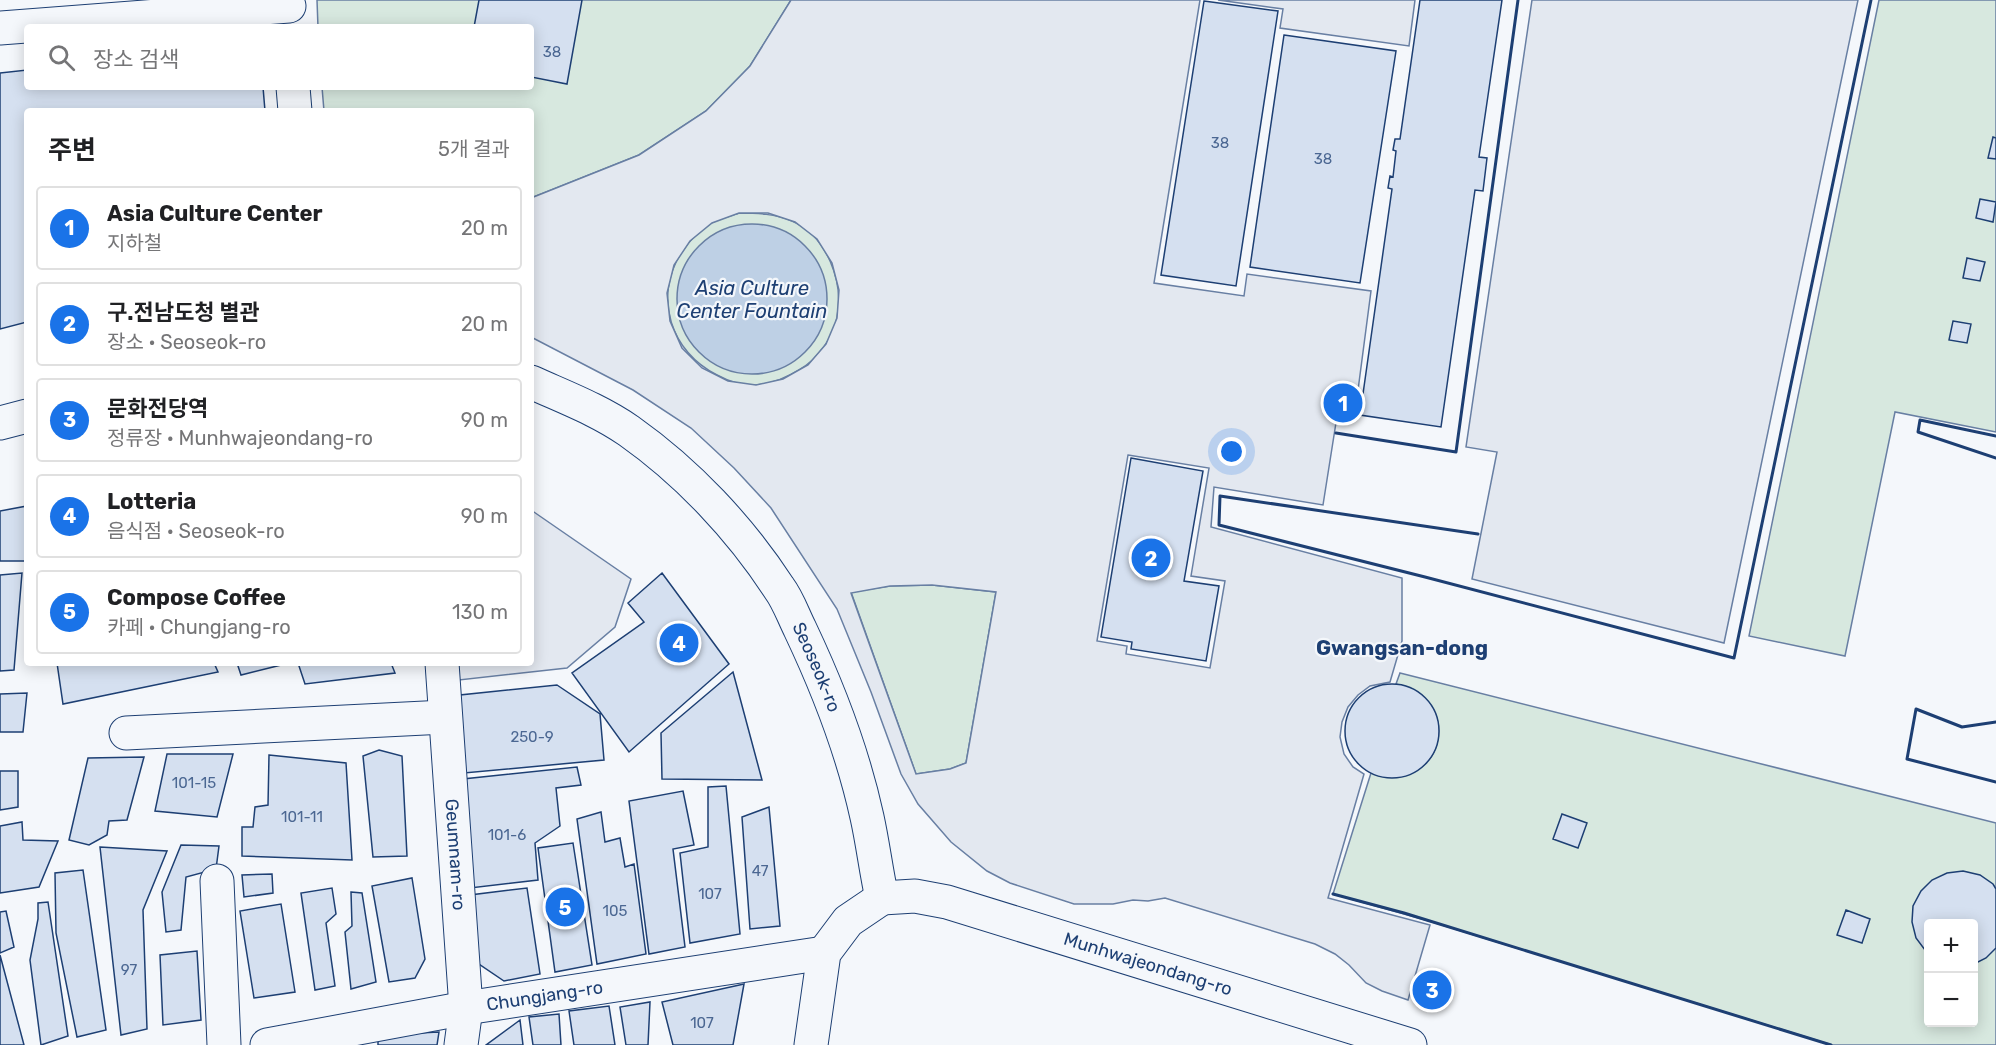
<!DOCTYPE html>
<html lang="ko">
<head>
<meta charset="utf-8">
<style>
	:root { --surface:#fff; --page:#f2f2f2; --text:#202124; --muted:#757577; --line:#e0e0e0; --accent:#1a73e8 }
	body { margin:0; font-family:Rubik,"Noto Sans KR",sans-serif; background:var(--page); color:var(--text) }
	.controls { position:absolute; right:18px; bottom:18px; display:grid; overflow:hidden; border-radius:6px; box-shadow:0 3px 15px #0003 }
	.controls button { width:54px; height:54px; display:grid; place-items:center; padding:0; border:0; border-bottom:2px solid var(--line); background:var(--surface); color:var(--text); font:30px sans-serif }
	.you { position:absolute; left:1232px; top:452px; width:21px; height:21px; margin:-15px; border:4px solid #fff; border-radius:50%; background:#1a73e8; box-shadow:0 0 0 9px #1a73e833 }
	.badge { display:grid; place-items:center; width:39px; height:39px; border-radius:50%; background:var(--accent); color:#fff; font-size:20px; font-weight:700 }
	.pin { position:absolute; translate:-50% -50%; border:3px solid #fff; box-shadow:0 2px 6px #0006 }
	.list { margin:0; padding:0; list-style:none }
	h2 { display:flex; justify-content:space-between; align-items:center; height:78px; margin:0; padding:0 24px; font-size:26px }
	h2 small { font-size:20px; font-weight:400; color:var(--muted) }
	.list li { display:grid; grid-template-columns:39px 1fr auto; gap:18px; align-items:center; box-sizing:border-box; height:84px; margin:0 12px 12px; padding:0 12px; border:2px solid var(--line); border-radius:6px }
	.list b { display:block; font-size:22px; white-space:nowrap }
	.list p { margin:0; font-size:20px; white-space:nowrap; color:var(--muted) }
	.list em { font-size:20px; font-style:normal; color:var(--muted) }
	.icon { flex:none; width:33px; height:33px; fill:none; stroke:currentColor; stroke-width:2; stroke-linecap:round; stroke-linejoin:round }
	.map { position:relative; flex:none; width:1996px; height:1045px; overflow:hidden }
	.search { position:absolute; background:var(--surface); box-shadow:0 3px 15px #0003; left:24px; top:24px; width:510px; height:66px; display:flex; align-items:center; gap:15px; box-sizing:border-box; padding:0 21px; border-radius:6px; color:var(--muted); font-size:22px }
	.panel { position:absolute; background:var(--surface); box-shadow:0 3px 15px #0003; left:24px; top:108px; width:510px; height:558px; border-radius:6px }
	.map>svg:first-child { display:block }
	.green { fill:#d7e8df; stroke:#687fa3; stroke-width:1.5; fill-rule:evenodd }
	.parking { fill:#e3e8f0; stroke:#687fa3; stroke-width:1.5; fill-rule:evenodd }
	.water { fill:#bed0e5; stroke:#687fa3; stroke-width:1.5 }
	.building { fill:#d5e0f0; stroke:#1d3f73; stroke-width:1.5 }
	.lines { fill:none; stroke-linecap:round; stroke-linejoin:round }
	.minor-casing { stroke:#1d3f73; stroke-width:35 }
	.minor { stroke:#f4f7fb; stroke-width:33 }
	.wall { stroke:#1d3f73; stroke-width:3 }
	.labels { text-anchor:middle; stroke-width:4.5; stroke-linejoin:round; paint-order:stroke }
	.number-label { font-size:15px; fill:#4b6792 }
	.street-label { font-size:18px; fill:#1d3f73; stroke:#f4f7fb }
	.water-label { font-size:20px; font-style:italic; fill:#1d3f73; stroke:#f4f7fb }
	.quarter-label { font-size:21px; font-weight:bold; fill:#1d3f73; stroke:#f4f7fb }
</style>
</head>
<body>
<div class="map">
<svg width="1996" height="1045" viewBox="0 0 1996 1045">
	<rect width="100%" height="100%" fill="#f4f7fb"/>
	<!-- green -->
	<path class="green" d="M317,0H791L750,66L706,111L639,155L531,198V111H324L322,87H531V27H318Z
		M1879,0H1996V432L1895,412L1845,656L1749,636Z
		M739,213C758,213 775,214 792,221C827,236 844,282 837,317C834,337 817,360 799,370C786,378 771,384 756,385C743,386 728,381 717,375C671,352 653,298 681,253C689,241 700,229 713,222C721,218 731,216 739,213Z
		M932,585L996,592L966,763L950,769L916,774L851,592L890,586Z
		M1400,673L1996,823V1045H1832L1429,921L1333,894L1371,773C1444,795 1466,700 1396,684ZM1928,924H1974V1022H1928Z"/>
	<!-- parking -->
	<path class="parking" d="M791,0H1200L1154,283L1244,296L1247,274L1371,291L1355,413L1338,410L1323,505L1214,487L1211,527L1402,578V641L1390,682L1370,686L1358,695L1348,707L1342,722L1340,737L1344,754L1353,767L1364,774L1328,898L1430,925L1408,1000L1382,991L1366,983L1349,965L1335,954L1315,944L1165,898L1148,901L1133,900L1113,904H1074L1010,883L987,871L951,842L918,804L901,774L871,692L837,609L771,508L734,468L691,428L633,390L531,337V198L639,155L706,111L750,66ZM739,213H768L795,222L817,239L832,263L839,290L837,318L826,344L808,365L783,379L756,385L728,381L702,368L682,348L670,321L667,293L674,265L690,241L712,223ZM1128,455L1209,468L1191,576L1225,581L1210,668L1126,654L1127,646L1097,641ZM932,585L996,592L966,763L950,769L916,774L851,593L890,586Z
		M1218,0H1415L1409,46L1280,28L1283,9Z
		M1532,0H1858L1724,643L1472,579L1497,452L1466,447Z
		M531,510L631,579L615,627L567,668L459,680L458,663H531Z"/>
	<!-- water -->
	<path class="water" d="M677 299a75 75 0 1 1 150 0a75 75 0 1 1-150 0Z"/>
	<!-- building -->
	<path class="building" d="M479,0H582L567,84L531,77V27H474Z
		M1420,0H1502L1479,157L1487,158L1483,191L1475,190L1441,427L1360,415L1392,189L1388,188L1390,176L1393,177L1396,151L1393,150L1395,139H1400Z
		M1204,1L1278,11L1236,286L1161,275Z
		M1284,35L1396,51L1360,283L1250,267Z
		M27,70V87H263L265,111H27V322L0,329V73Z
		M1993,137L1996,138V159L1988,158Z
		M1980,199L1996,202L1993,222L1976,218Z
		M1967,258L1985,262L1980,281L1963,278Z
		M1953,321L1971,324L1967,343L1949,340Z
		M1131,458L1203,471L1184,581L1219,586L1206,661L1131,649L1132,642L1101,637Z
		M27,506V561H0V511Z
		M22,573L14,670L0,671V575Z
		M662,573L729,664L629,752L572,673L644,622L628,603Z
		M57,663H214L218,672L63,704Z
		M237,663H284L285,664L241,675Z
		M298,663H391L395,673L305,684Z
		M733,672L762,780L662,779L661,733Z
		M1345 731a47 47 0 1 1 94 0a47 47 0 1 1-94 0Z
		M557,685L600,714L604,760L464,773L460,695Z
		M27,693L23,732H0V694Z
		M379,750L402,756L407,856L373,857L363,756Z
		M167,754H233L217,817L155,811Z
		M269,755L346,763L352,860L242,856V827H253L255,807L268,805Z
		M144,757L127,820L109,821L107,835L89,845L69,840L88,758Z
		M577,767L581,785L556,788L560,826L535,843L538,880L470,888L463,779Z
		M0,771H18V807L0,810Z
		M726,786L740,934L690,943L680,853L708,847V787Z
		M683,791L694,845L673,849L685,947L649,954L629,801Z
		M769,807L780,926L750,929L742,817Z
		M601,812L605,842L620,838L625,867L634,864L646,954L597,964L577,819Z
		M1562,814L1587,823L1578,848L1553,839Z
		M22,822L23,840L58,841L39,887L0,893V826Z
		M573,843L592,965L555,972L538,848Z
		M181,845L219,846L216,869L186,877L181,930L166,932L162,892Z
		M100,847L167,851L143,910L147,1029L121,1035Z
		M83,870L106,1030L77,1037L56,933L55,873Z
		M1963,871L1980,875L1993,884L1996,889V948L1986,958L1974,964V924H1928V954L1916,938L1912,922L1913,906L1921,891L1932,880L1947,873Z
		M272,874L273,893L244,897L242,875Z
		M412,878L425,959L415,978L389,982L372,886Z
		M332,888L336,914L326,923L335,986L315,990L301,893Z
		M527,888L540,974L504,981L476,962L470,895Z
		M351,892L362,893L376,982L351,989L345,932L352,926Z
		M48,902L68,1036L41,1045L30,960L38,919V903Z
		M281,904L295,992L254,998L240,911Z
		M1846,910L1870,919L1862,943L1837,935Z
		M6,911L14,947L0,953V912Z
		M197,951L201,1020L163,1025L160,955Z
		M0,955L24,1045H0Z
		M744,984L733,1045H673L662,1002Z
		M650,1002L648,1045H626L620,1007Z
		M609,1006L615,1045H574L569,1011Z
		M559,1014L561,1045H533L529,1017Z
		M520,1020L523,1045H486Z
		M439,1032L437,1045H378V1035Z"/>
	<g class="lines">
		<defs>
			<g id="minor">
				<path d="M0,28L289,6"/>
				<path d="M293,87L295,111"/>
				<path id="s1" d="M531,382C564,397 599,410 629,431C687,472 740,528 779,588C788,600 793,615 800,629C828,688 853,753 867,817C873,844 876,871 882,898"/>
				<path d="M0,423L27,416"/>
				<path id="s2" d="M442,663L466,1008L461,1045"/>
				<path d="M126,733L445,717"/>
				<path d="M217,881L224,1045"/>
				<path id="s3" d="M882,898L915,896L947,902L1410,1045"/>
				<path id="s4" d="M267,1045L466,1008L824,953"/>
				<path d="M811,1045L824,953L848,921L882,898"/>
			</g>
		</defs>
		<!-- minor casing -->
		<use href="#minor" class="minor-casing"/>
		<!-- minor -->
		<use href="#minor" class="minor"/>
		<!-- wall -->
		<path class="wall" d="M1336,433L1456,452L1518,0
			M1996,436L1920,420L1918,432L1996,458
			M1478,534L1220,496L1219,525L1425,577L1734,658L1871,0
			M1996,722L1962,727L1916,709L1907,759L1996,782
			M1333,894L1404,913L1831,1045"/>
	</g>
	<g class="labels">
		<!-- number labels -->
		<g class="number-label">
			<text x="552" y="57">38</text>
			<text x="1220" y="148">38</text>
			<text x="1323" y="164">38</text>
			<text x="532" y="742">250-9</text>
			<text x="194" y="788">101-15</text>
			<text x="302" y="822">101-11</text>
			<text x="507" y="840">101-6</text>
			<text x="760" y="876">47</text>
			<text x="710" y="899">107</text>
			<text x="615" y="916">105</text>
			<text x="129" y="975">97</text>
			<text x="702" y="1028">107</text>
		</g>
		<!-- street labels -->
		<g class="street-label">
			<text dy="6" stroke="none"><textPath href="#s1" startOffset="416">Seoseok-ro</textPath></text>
			<text dy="6" stroke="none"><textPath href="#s2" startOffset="192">Geumnam-ro</textPath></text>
			<text dy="6" stroke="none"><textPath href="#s3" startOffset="276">Munhwajeondang-ro</textPath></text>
			<text dy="6" stroke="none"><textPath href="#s4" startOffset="282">Chungjang-ro</textPath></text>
		</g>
		<!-- water labels -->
		<g class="water-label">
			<text x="752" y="295">Asia Culture<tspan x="752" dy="23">Center Fountain</tspan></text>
		</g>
		<!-- quarter labels -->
		<g class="quarter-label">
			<text x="1402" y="655">Gwangsan-dong</text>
		</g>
	</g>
</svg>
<div class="controls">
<button>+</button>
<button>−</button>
</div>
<div class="you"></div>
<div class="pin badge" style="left:1343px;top:403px">1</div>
<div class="pin badge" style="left:1151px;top:558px">2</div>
<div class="pin badge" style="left:1432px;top:990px">3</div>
<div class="pin badge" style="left:679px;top:643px">4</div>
<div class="pin badge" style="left:565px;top:907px">5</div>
<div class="search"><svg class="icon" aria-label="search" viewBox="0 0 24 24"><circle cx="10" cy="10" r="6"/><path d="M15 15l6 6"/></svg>장소 검색</div>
<section class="panel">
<h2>주변<small>5개 결과</small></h2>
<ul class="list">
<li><span class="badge">1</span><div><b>Asia Culture Center</b><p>지하철</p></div><em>20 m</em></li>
<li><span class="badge">2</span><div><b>구.전남도청 별관</b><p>장소 · Seoseok-ro</p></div><em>20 m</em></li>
<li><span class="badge">3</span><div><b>문화전당역</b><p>정류장 · Munhwajeondang-ro</p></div><em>90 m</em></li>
<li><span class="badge">4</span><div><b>Lotteria</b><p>음식점 · Seoseok-ro</p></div><em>90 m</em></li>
<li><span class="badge">5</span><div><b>Compose Coffee</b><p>카페 · Chungjang-ro</p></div><em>130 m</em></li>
</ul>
</section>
</div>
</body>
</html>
